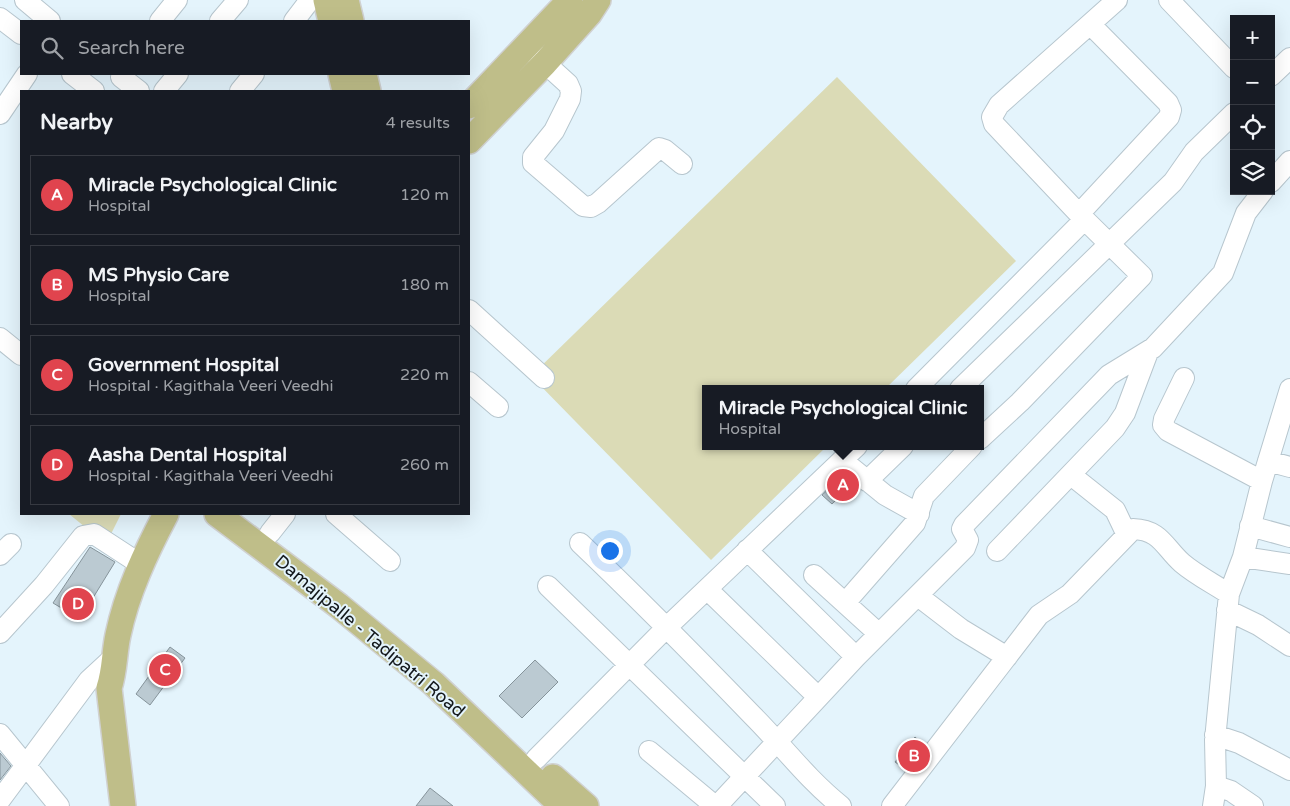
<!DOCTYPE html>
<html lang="en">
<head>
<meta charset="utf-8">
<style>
	:root { --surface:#171b24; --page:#20242c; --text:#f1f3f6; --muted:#9ea1a6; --line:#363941; --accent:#1a73e8 }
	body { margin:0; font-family:"Varela Round",sans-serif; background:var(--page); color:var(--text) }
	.controls { position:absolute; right:15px; top:15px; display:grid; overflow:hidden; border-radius:0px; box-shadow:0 5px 20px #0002 }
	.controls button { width:45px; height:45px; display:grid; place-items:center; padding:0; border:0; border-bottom:1px solid var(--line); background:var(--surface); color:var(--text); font:25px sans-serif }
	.you { position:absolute; left:609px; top:550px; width:18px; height:18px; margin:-12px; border:4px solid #fff; border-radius:50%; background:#1a73e8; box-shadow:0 0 0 8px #1a73e833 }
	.badge { display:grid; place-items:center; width:32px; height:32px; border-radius:50%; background:var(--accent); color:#fff; font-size:16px; font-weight:700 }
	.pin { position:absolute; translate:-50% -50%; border:2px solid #fff; box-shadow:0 1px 5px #0006 }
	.popup { position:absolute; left:702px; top:385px; width:282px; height:65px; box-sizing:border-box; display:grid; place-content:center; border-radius:0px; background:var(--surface); filter:drop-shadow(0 1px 4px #0005); font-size:16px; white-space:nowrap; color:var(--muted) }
	.popup b { font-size:19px; color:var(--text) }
	.popup::after { content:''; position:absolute; left:50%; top:100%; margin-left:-10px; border:10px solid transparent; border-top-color:var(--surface) }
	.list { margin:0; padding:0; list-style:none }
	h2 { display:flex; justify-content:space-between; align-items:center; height:65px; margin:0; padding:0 20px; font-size:21px }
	h2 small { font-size:16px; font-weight:400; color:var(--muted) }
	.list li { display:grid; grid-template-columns:32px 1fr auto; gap:15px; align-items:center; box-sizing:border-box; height:80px; margin:0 10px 10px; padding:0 10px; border:1px solid var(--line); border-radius:0px }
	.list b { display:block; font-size:19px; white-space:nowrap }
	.list p { margin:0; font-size:16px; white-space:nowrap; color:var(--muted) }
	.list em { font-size:16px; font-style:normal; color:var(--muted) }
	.icon { flex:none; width:28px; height:28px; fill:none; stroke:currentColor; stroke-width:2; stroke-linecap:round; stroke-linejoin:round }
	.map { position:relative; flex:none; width:1290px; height:806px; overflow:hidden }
	.search { position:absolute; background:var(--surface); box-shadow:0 5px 20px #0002; left:20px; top:20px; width:450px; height:55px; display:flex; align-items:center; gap:12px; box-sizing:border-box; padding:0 18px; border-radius:0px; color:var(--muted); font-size:19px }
	.panel { position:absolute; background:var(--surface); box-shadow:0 5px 20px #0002; left:20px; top:90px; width:450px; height:425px; border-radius:0px }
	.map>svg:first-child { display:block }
	.green { fill:#dbdbb6 }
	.building { fill:#bbcad2; stroke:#86949b }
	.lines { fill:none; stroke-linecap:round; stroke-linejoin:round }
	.minor-casing { stroke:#b7c6ce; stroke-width:22 }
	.major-casing { stroke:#d0d1d1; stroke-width:28 }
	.minor { stroke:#fff; stroke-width:20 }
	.major { stroke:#bfbe89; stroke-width:25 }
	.labels { text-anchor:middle; stroke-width:4; stroke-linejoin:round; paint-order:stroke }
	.street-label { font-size:18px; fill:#13181b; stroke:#e4f4fc }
</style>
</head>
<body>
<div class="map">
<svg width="1290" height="806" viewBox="0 0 1290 806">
	<rect width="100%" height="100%" fill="#e4f4fc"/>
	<!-- green -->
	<path class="green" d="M837,77L1016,261L885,389H706V446H827L711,560L531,376Z
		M69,514H121L106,544Z"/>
	<!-- building -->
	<path class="building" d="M843,476L852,483L832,504L822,495Z
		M90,547L115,562L80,619L53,603Z
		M170,647L185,658L150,705L136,694Z
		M535,660L558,682L522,718L499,696Z
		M915,737L924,745L905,769L895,762Z
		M0,753L11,766L0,780Z
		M430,788L453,806H416Z"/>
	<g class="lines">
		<defs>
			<path id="minor" d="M25,0L50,21
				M1169,0L1234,68
				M0,18L21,34
				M160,21L177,0
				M220,21L238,0
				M294,21L310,0
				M535,54L568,84L571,91L570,99L554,131L533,157V163L583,206L591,207L598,203L659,148L665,150L682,164
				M72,74L94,91
				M1271,76L1290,58
				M121,77L139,91
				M164,91L178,74
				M240,91L254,74
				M0,114L27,74
				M1271,182L1290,161
				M1079,214L1169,117L1171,110L1168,103L1091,25
				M469,310L544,378
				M0,338L21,355
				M1184,378L1164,419L1163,425L1168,431L1262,481
				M469,382L498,407
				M916,389L1084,220
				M960,389L1173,182L1194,152L1234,113
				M980,439L1020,402L1142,276L1079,214L994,124L992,117L999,105L1117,0
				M842,460L885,495L919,514
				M1268,461L1290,467
				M1071,475L1115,510L1126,533
				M867,481L903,446
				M336,514L390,561
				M1250,526L1290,537
				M270,533L285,514
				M580,543C639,599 696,657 753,716C783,746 807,779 841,806
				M747,550L856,657
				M997,551L1115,428L1125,413L1148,352
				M0,555L11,544
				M1243,557L1290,564
				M814,575L879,634
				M548,586L775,806
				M707,589L818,697
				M1229,594L1243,557L1262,481L1290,389
				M918,596L961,629L1007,657
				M845,603L915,523L924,496L972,446
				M1227,610L1258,625L1290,646
				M0,633L44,585L83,536L94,534L140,564
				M0,734L59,806
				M1215,735L1239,743L1290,770
				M649,751L715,806
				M536,759L667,627L857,446
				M1216,786L1231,791L1253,806
				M0,800L89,680L115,656
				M717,806L856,657L965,548L968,540L962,529L964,525L1109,375L1153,348L1223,273L1246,213L1263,191
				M892,806L1039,615L1070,594L1133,529C1161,530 1164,547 1182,563C1196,575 1214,584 1229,594L1215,740L1216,786L1213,806"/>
			<path id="major" d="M326,0L331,21
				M346,0L351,21
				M341,74L345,91
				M364,74L368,91
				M469,106L570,0
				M469,141L545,63L589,14L598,0
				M217,514L339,606L434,684L562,806
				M553,777L586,806
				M123,806L109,688C115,670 114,653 118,635C127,592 146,552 166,514"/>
		</defs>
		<!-- minor casing -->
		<use href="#minor" class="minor-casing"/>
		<!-- major casing -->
		<use href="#major" class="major-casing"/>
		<!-- minor -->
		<use href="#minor" class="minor"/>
		<!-- major -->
		<use href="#major" class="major"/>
	</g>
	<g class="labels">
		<!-- street labels -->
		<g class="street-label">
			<text transform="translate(370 636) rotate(40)" y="6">Damajipalle - Tadipatri Road</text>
		</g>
	</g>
</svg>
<div class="controls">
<button>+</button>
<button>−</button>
<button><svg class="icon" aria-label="locate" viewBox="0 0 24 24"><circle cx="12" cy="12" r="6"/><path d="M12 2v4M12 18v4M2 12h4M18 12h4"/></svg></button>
<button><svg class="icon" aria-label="layers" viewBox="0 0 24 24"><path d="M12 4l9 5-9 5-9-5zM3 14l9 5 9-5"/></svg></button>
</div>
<div class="you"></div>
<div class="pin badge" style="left:843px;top:485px;background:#e0444e">A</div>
<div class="popup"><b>Miracle Psychological Clinic</b>Hospital</div>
<div class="pin badge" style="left:914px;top:756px;background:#e0444e">B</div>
<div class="pin badge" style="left:165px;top:670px;background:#e0444e">C</div>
<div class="pin badge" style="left:78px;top:604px;background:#e0444e">D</div>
<div class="search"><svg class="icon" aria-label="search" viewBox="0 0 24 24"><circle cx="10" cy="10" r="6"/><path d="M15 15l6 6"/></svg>Search here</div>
<section class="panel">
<h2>Nearby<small>4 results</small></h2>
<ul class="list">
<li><span class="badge" style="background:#e0444e">A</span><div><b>Miracle Psychological Clinic</b><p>Hospital</p></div><em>120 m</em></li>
<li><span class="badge" style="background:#e0444e">B</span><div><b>MS Physio Care</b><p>Hospital</p></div><em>180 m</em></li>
<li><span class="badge" style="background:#e0444e">C</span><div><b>Government Hospital</b><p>Hospital · Kagithala Veeri Veedhi</p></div><em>220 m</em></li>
<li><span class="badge" style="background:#e0444e">D</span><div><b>Aasha Dental Hospital</b><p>Hospital · Kagithala Veeri Veedhi</p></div><em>260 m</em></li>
</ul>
</section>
</div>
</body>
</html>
